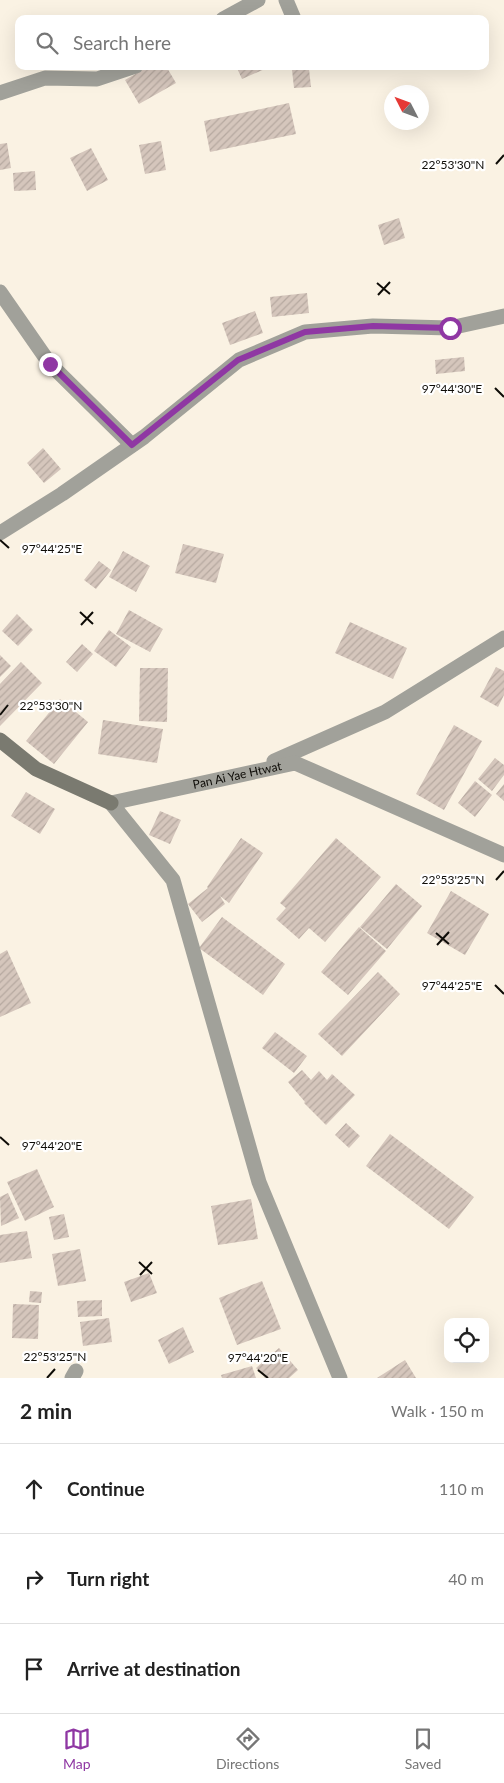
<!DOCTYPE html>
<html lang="en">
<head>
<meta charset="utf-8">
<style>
	:root { --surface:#fff; --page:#f6f6f6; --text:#222; --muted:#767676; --line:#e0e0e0; --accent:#8f37a3 }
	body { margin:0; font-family:Lato,sans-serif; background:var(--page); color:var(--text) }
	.controls { position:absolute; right:15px; bottom:15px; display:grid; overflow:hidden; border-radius:10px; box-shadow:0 5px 20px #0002 }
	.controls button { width:45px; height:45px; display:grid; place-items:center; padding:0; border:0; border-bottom:1px solid var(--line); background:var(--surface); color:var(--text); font:25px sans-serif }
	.compass { position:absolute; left:384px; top:85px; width:45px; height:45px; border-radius:50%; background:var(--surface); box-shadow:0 5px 20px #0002; rotate:312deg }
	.stop { position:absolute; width:15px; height:15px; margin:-11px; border:4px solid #8f37a3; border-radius:50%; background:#fff }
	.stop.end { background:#8f37a3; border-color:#fff; box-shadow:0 1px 5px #0008 }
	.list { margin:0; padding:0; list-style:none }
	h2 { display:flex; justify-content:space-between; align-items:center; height:65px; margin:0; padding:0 20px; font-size:21px }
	h2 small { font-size:16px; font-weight:400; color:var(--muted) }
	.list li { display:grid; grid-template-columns:32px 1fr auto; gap:15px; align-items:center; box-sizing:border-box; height:90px; padding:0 20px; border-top:1px solid var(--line) }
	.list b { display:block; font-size:19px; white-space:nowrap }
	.list em { font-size:16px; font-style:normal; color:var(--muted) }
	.icon { flex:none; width:28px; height:28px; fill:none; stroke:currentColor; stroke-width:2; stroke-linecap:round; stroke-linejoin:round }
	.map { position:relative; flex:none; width:504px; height:1378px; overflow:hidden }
	.search { position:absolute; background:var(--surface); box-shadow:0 5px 20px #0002; left:15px; right:15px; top:15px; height:55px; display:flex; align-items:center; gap:12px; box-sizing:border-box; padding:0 18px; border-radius:10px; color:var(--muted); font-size:19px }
	.sheet { height:335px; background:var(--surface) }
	nav { display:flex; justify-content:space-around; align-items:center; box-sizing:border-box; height:70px; border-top:1px solid var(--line); background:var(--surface); font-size:14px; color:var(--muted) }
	nav a { display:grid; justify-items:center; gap:2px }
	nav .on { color:var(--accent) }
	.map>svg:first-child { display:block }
	.building { fill:url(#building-hatch) }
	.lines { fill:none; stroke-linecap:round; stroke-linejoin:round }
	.street { stroke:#a1a19a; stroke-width:15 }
	.secondary { stroke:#7a7a70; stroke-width:15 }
	.route { stroke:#8f37a3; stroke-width:6 }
	.ticks { fill:none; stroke:#0e0c07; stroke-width:2 }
	.labels { text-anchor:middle; stroke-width:4.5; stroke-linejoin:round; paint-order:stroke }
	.street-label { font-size:12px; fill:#0e0c07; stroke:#fff }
	.ticks-label { font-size:12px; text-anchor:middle; fill:#0e0c07; stroke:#fff; stroke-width:4.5; stroke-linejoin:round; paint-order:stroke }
</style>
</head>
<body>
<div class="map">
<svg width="504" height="1378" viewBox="0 0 504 1378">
	<defs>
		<pattern id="building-hatch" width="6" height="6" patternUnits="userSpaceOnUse" patternTransform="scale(1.25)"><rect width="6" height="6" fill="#d5c6bc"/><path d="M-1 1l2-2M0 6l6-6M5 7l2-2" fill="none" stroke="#b6a9a0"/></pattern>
	</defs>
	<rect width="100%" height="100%" fill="#faf2e3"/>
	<!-- building -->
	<path class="building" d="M149,66H166L176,83L139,104L125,80Z
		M236,66H266L267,68L242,79Z
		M309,69L311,87L294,88L292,70Z
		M289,103L296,134L210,152L204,121Z
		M161,141L166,170L145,174L139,145Z
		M7,143L11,168L0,170V144Z
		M91,148L108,180L87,191L70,158Z
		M35,171L36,190L14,191L13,173Z
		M399,218L405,238L384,245L378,225Z
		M307,293L309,313L272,317L270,297Z
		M255,311L263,333L230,345L222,323Z
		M464,357L465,371L436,374L435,360Z
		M43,448L61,469L44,483L27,463Z
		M183,544L224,554L216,583L175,573Z
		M123,551L150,566L136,592L109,577Z
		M99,561L111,570L96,589L84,580Z
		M129,610L163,629L150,652L116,634Z
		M17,614L33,630L18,646L2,631Z
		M350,622L407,648L393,679L335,653Z
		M109,630L131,647L116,667L94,651Z
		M82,644L93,654L77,672L66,662Z
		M0,655L11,666L0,677Z
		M21,662L42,683L0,726V684Z
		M496,667L504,671V695L498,707L480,697Z
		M140,668H168L167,722L139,721Z
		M60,699L88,722L54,764L26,741Z
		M103,720L163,729L157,763L98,754Z
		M454,725L482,741L444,810L416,794Z
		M495,758L504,765V775L492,791L478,779Z
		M475,781L492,795L475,817L458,803Z
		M504,784V801L496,794Z
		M26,792L55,809L40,834L11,816Z
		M160,811L181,820L170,844L149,835Z
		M241,838L263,853L229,903L220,896L225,904L202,922L188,904L208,888L207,887Z
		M336,838L381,877L325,942L309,928L299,939L276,919L286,908L280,903Z
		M396,884L422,906L387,949L360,927Z
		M451,891L489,914L465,955L427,933Z
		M222,917L285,964L263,995L199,948Z
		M359,927L386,951L348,995L321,972Z
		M7,950L31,1003L0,1017V954Z
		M378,972L400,994L342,1056L318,1034Z
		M275,1032L307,1056L294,1073L262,1048Z
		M302,1070L311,1080L319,1071L327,1080L332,1074L355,1095L326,1125L304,1103L305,1102L288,1082Z
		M346,1123L360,1136L349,1148L335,1135Z
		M390,1134L474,1197L449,1229L366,1166Z
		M37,1169L54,1207L25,1221L7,1182Z
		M8,1193L19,1218L1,1226L0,1197Z
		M251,1199L258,1239L218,1245L211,1206Z
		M64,1214L69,1237L54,1240L49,1217Z
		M27,1231L32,1258L0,1263V1235Z
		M80,1249L86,1281L58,1286L52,1254Z
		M149,1273L157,1293L131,1302L124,1282Z
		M262,1281L281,1329L237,1345L219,1298Z
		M30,1291L42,1292L41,1303L29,1302Z
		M102,1300V1316L78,1317L77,1301Z
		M13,1304L39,1305L38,1339L12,1338Z
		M109,1318L112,1342L83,1346L80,1322Z
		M183,1327L194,1352L169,1364L158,1340Z
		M279,1348L298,1370L289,1378H265L256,1368Z
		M405,1360L416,1378H377Z
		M252,1366L256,1378H222L221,1375Z"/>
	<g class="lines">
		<!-- street -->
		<g class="street">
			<path d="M286,0L294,19"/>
			<path d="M223,19L258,0"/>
			<path d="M0,93L45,78L97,79L136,66"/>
			<path d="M0,292L50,364L132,445"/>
			<path d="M0,533L62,494L144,437L239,360L305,332L373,326L450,328L504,316"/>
			<path d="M274,761L385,712L504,638"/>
			<path d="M72,1378L76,1371"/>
			<path id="s1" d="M340,1378L259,1182L173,880L111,803L295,763L504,855"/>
		</g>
		<!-- secondary -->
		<path class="secondary" d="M0,740L36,769L111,803"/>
	</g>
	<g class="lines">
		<!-- route -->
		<path class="route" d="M50,364L132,445L238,360L305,332L373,326L450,328"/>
	</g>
	<!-- ticks -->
	<path class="ticks" d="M496,164L504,155M377,283L390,294M378,295L390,282M495,388L504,397M0,540L9,548M80,612L93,624M81,625L93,612M0,715L8,705M496,880L504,871M436,933L449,944M437,945L449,932M495,985L504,994M0,1137L9,1145M139,1262L152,1274M140,1275L152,1262M258,1370L268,1378M47,1378L55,1369"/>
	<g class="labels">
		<!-- street labels -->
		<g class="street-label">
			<text dy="4" stroke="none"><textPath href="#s1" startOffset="754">Pan Ai Yae Htwat</textPath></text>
		</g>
	</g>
	<g class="ticks-label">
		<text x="453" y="169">22°53'30"N</text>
		<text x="452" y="393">97°44'30"E</text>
		<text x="52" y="553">97°44'25"E</text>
		<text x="51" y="710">22°53'30"N</text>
		<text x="453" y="884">22°53'25"N</text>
		<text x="452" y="990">97°44'25"E</text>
		<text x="52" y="1150">97°44'20"E</text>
		<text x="55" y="1361">22°53'25"N</text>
		<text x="258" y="1362">97°44'20"E</text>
	</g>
</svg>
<div class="controls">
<button><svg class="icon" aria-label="locate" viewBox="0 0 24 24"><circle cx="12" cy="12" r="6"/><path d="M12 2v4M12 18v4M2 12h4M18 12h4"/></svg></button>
</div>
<svg class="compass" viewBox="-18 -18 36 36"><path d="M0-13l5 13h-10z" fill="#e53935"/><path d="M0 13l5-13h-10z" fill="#767676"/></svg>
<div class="stop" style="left:450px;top:328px"></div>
<div class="stop end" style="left:50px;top:364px"></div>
<div class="search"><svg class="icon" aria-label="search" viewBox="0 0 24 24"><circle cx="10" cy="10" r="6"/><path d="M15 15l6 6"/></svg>Search here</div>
</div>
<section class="sheet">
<h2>2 min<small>Walk · 150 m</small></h2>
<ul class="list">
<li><svg class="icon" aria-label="ahead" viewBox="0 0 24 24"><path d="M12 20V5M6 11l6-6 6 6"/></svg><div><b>Continue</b></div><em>110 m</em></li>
<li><svg class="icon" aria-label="right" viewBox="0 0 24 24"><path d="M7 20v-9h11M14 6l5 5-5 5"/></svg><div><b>Turn right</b></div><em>40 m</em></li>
<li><svg class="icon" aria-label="arrive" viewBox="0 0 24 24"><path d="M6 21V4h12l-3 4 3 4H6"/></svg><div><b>Arrive at destination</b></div></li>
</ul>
</section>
<nav>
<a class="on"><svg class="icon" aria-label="map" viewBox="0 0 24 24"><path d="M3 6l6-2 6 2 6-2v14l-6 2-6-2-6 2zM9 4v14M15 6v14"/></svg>Map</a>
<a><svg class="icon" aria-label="directions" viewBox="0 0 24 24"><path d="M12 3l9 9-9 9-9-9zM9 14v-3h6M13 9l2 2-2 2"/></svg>Directions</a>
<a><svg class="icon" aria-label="saved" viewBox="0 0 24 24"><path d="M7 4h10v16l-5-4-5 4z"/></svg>Saved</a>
</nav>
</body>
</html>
